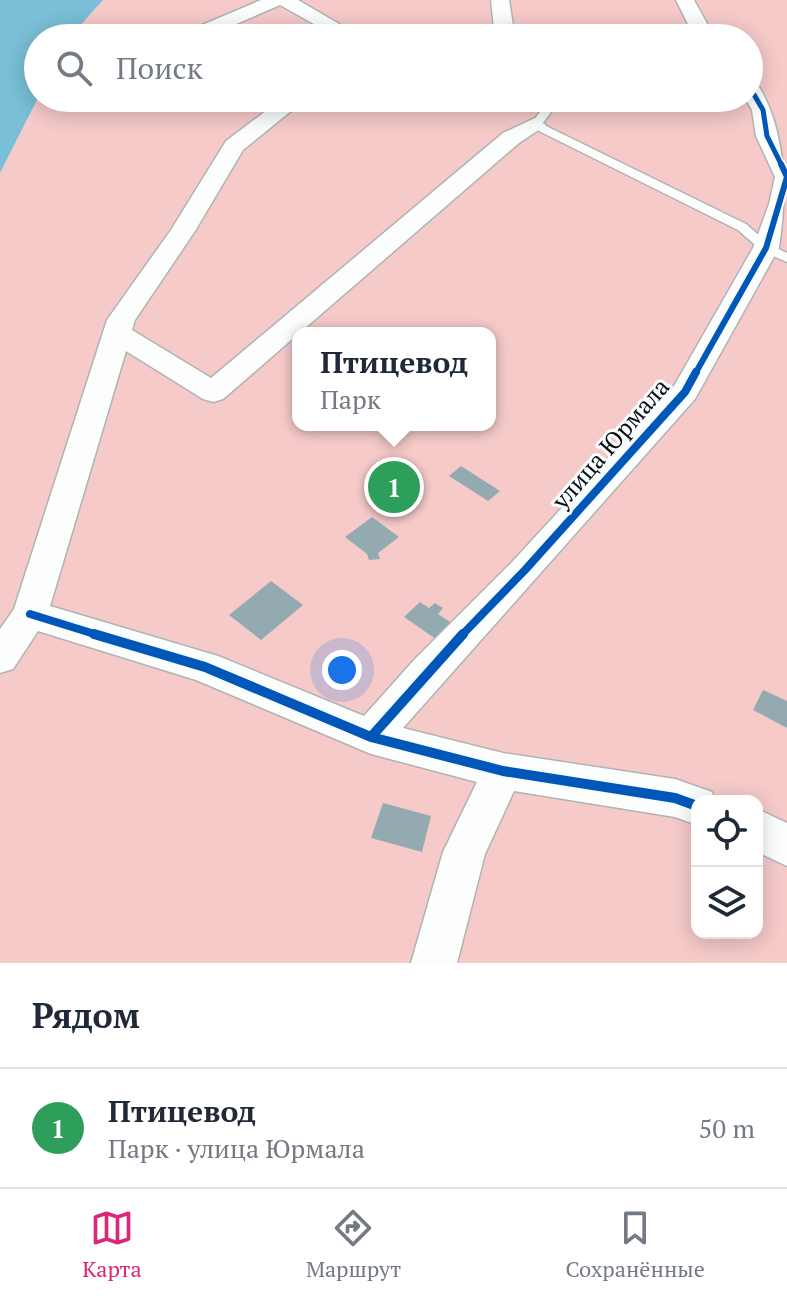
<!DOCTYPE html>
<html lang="ru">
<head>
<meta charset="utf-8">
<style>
	:root { --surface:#fff; --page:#f6f6f7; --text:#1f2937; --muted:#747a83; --line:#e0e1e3; --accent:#db2777 }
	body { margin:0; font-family:"PT Serif",serif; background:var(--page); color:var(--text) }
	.controls { position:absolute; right:24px; bottom:24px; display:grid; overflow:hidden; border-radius:16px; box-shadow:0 4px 20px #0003 }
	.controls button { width:72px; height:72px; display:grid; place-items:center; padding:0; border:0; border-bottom:2px solid var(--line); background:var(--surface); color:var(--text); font:40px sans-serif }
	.you { position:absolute; left:342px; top:670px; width:28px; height:28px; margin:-20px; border:6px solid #fff; border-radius:50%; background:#1a73e8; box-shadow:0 0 0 12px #1a73e833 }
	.badge { display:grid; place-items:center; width:52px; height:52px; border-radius:50%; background:var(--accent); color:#fff; font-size:26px; font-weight:700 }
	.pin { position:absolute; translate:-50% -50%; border:4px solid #fff; box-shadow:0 2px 8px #0006 }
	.popup { position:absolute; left:292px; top:327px; width:204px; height:104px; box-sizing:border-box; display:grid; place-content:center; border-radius:16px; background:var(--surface); filter:drop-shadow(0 2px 6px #0005); font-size:26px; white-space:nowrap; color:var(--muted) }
	.popup b { font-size:30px; color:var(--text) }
	.popup::after { content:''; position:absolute; left:50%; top:100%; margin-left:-16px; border:16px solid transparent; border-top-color:var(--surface) }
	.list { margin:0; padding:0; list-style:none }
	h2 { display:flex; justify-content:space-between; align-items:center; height:104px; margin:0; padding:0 32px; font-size:34px }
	h2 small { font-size:26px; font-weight:400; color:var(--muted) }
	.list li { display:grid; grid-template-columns:52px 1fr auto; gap:24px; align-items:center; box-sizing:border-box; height:120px; padding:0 32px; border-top:2px solid var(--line) }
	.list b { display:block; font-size:30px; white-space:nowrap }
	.list p { margin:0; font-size:26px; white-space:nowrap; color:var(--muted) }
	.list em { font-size:26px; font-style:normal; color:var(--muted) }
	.icon { flex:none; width:44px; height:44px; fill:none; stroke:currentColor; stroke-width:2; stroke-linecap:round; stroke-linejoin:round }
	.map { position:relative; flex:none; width:787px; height:963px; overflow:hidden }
	.search { position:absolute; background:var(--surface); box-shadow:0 4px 20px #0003; left:24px; right:24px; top:24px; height:88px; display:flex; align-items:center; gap:20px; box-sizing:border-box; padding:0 28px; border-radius:44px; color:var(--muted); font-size:30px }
	.sheet { height:224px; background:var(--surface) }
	nav { display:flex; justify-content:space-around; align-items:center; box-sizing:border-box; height:112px; border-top:2px solid var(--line); background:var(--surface); font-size:22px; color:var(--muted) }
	nav a { display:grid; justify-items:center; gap:4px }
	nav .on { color:var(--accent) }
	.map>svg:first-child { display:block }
	.green { fill:#f5cac9; fill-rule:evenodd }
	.water { fill:#79bfd6 }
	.building { fill:#94aab1 }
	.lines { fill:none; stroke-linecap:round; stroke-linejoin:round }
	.lane-casing { stroke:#b0b3b4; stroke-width:3 }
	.street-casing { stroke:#b0b3b4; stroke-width:3 }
	.lane { fill:#fcfdfd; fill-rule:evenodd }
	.street { fill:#fcfdfd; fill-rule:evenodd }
	.cycleway-far3-casing { stroke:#f8fdff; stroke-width:8 }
	.cycleway-far2-casing { stroke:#f8fdff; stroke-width:10 }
	.cycleway-far1-casing { stroke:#f8fdff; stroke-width:13 }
	.cycleway-casing { stroke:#f8fdff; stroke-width:15 }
	.cycleway-far3 { stroke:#0057b8; stroke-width:5 }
	.cycleway-far2 { stroke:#0057b8; stroke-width:6 }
	.cycleway-far1 { stroke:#0057b8; stroke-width:8 }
	.cycleway { stroke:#0057b8; stroke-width:10 }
	.labels { text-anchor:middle; stroke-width:6; stroke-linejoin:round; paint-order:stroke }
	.street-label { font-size:24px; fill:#0c0f10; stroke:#f8fdff }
</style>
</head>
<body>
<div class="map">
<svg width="787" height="963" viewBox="0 0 787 963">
	<rect width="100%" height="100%" fill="#eaeff1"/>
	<!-- green -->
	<path class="green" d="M103,0H787V963H0V173L38,98H749V38H69ZM298,333H490V425H298ZM697,801H757V933H697Z"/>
	<!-- water -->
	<path class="water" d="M0,0H103L69,38H38V98L0,173Z"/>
	<!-- building -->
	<path class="building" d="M461,466L500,491L488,501L449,476Z
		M372,517L399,537L378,553L380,559L369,560L367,554L345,537Z
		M271,581L303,605L261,640L229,615Z
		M420,602L429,608L435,603L443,608L438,614L456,626L440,642L404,617Z
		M763,690L787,701V728L753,710Z
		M383,803L431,816L422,852L371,838Z"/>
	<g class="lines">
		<defs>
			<path id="lane" d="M531,98H541L551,112L542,124L746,224L770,245L787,253V262L762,251L738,230L531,127L530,125L540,112Z"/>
			<path id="street" d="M261,0H298L363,38H339L280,5L204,38H178L181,34Z
				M491,0H509L515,38H495Z
				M676,0H694L715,38H695Z
				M749,80L756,82C787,129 787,194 779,248L695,399L403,728L503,753L675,779L712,792L715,801H697V825L675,817L514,791L485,854L457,963H411L443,852L477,782L371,754L196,680L38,631L13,669L0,673V629L14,609L107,320L171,230L226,141L283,98H307L243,150L195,231L135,320L132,330L211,378L503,133L535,118L546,125L519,143L223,399L213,402L203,399L126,351L50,606L218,656L364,716L414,660L513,561L674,386L753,248L769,204L775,177L756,136L752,110L745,98H749Z
				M757,809L787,823V866L757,852Z"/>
		</defs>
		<!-- lane casing -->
		<use href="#lane" class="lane-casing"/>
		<!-- street casing -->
		<use href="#street" class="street-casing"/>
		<!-- lane -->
		<use href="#lane" class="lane"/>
		<!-- street -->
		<use href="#street" class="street"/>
		<defs>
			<path id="cycleway-far3" d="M749,86L763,110L767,136L782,166"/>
			<path id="cycleway-far2" d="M695,374L766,248L787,177L781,164"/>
			<path id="cycleway-far1" d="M30,614L101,636
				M461,636L525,570L685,392L696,372"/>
			<path id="cycleway" d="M94,634L205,667L371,737L503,771L675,798L697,806
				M371,737L463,634"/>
		</defs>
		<!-- cycleway-far3 casing -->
		<use href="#cycleway-far3" class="cycleway-far3-casing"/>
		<!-- cycleway-far2 casing -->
		<use href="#cycleway-far2" class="cycleway-far2-casing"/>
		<!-- cycleway-far1 casing -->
		<use href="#cycleway-far1" class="cycleway-far1-casing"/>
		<!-- cycleway casing -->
		<use href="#cycleway" class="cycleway-casing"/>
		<!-- cycleway-far3 -->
		<use href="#cycleway-far3" class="cycleway-far3"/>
		<!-- cycleway-far2 -->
		<use href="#cycleway-far2" class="cycleway-far2"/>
		<!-- cycleway-far1 -->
		<use href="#cycleway-far1" class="cycleway-far1"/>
		<!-- cycleway -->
		<use href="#cycleway" class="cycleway"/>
	</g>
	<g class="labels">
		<!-- street labels -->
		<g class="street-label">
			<text transform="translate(611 444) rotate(-49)" y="8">улица Юрмала</text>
		</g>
	</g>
</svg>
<div class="controls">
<button><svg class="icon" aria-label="locate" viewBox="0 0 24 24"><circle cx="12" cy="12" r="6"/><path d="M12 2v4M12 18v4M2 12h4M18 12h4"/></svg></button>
<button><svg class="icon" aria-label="layers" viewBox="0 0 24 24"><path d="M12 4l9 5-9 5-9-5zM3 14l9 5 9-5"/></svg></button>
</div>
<div class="you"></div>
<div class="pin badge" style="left:394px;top:487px;background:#2e9e5b">1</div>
<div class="popup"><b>Птицевод</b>Парк</div>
<div class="search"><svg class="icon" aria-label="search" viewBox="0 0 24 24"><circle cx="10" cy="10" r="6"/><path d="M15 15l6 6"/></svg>Поиск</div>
</div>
<section class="sheet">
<h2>Рядом<small></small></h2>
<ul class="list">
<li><span class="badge" style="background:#2e9e5b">1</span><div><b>Птицевод</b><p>Парк · улица Юрмала</p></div><em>50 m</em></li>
</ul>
</section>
<nav>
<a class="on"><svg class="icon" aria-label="map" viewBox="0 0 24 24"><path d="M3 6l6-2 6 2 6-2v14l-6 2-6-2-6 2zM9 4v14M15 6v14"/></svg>Карта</a>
<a><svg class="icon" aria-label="directions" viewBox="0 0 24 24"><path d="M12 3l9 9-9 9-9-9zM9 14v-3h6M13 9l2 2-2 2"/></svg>Маршрут</a>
<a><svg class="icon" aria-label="saved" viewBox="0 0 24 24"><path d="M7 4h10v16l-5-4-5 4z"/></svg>Сохранённые</a>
</nav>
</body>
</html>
